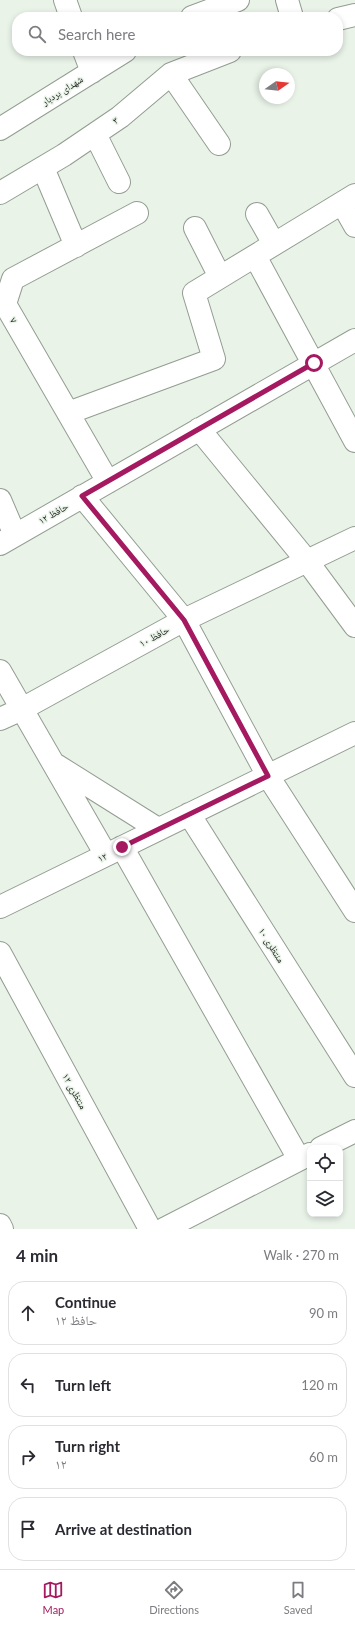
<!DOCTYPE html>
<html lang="en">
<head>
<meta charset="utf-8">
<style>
	:root { --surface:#fff; --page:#f2f2f3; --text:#2b2b33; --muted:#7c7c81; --line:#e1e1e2; --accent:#a41960 }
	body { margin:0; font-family:Lato,"Noto Naskh Arabic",sans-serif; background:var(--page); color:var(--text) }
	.controls { position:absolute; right:12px; bottom:12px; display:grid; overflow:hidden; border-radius:8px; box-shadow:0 2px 6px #0003 }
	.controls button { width:36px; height:36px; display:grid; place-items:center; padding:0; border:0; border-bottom:1px solid var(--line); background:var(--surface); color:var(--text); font:20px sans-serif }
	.compass { position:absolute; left:259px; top:68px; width:36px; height:36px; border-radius:50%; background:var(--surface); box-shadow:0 2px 6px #0003; rotate:76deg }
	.stop { position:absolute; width:12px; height:12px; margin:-9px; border:3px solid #a41960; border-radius:50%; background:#fff }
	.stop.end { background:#a41960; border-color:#fff; box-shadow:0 1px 4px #0008 }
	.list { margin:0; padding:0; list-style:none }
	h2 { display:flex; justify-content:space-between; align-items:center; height:52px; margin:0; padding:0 16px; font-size:17px }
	h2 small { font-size:13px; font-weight:400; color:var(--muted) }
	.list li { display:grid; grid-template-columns:26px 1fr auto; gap:12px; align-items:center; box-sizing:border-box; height:64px; margin:0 8px 8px; padding:0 8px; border:1px solid var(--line); border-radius:16px }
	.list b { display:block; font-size:15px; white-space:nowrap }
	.list p { margin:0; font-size:13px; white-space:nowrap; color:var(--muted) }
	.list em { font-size:13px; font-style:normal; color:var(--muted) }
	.icon { flex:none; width:22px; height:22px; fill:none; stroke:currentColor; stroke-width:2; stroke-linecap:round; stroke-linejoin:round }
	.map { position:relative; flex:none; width:355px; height:1229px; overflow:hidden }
	.search { position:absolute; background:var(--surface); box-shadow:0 2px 6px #0003; left:12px; right:12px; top:12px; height:44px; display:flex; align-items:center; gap:10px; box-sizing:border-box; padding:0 14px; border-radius:16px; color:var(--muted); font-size:15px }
	.sheet { height:340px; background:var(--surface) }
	nav { display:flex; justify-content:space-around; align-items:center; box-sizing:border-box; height:56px; border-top:1px solid var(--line); background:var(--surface); font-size:11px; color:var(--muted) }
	nav a { display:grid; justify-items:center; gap:2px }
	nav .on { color:var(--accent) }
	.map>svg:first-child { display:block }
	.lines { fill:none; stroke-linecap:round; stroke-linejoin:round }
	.minor-casing { stroke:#939d92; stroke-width:24 }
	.minor { stroke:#fff; stroke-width:22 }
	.route { stroke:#a41960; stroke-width:5 }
	.labels { text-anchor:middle; stroke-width:3; stroke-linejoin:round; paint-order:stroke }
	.street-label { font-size:10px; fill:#252925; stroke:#e9f3e8 }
</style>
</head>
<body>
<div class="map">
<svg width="355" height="1229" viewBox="0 0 355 1229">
	<rect width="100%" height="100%" fill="#e9f3e8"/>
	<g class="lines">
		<defs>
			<path id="minor" d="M65,0L71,17
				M287,0L292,17
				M192,17L238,0
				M338,19L355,15
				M84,51L92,72
				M171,74L219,144
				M0,129L125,51
				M95,134L119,182
				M43,168L76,246
				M0,193L64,155L120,117L171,74L230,51
				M342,203L355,226
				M257,214L274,244
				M195,228L220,277
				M255,256L355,441
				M68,413L214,359L194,293L355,195
				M199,429L307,561L355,626
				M108,482L5,304L13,279L137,213
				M82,496L184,620L268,776L355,911
				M0,500L15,535
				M0,544L355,340
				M0,671L106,855
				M0,719L22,709L184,620L355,538
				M56,765L158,829
				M189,814L355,1076
				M122,847L299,1159
				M0,907L355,733
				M0,953L150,1229
				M321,1148L355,1131
				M0,1225L2,1229
				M164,1229L310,1154"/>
		</defs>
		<!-- minor casing -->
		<use href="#minor" class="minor-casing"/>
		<!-- minor -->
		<use href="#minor" class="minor"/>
	</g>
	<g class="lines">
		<!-- route -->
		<path class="route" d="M122,847L268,776L184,620L82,496L314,363"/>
	</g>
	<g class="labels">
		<!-- street labels -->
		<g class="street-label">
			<text transform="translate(62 90) rotate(-32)" y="4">شهدای بردبار</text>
			<text transform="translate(115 120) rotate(-35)" y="4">۳</text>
			<text transform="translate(14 320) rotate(60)" y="4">۷</text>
			<text transform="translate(53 513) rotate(-30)" y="4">حافظ ۱۲</text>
			<text transform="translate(154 636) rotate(-29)" y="4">حافظ ۱۰</text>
			<text transform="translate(102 857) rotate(-26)" y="4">۱۲</text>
			<text transform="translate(272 945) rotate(58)" y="4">منتظری ۱۰</text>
			<text transform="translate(75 1091) rotate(61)" y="4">منتظری ۱۲</text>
		</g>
	</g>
</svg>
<div class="controls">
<button><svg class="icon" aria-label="locate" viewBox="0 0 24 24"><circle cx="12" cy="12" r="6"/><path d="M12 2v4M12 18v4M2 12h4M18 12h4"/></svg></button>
<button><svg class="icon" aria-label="layers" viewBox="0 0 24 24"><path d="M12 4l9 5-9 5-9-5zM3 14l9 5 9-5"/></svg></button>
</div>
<svg class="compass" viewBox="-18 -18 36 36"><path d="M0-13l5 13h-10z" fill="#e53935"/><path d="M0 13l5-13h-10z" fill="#7c7c81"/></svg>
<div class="stop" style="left:314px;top:363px"></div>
<div class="stop end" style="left:122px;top:847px"></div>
<div class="search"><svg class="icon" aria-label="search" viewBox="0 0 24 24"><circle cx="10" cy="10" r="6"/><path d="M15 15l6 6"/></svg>Search here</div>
</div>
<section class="sheet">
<h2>4 min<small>Walk · 270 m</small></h2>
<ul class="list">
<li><svg class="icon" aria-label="ahead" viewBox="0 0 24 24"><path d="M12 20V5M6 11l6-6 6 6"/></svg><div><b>Continue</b><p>حافظ ۱۲</p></div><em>90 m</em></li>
<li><svg class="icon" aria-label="left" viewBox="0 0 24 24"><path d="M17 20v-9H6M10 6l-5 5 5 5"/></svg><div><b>Turn left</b></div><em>120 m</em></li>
<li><svg class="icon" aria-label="right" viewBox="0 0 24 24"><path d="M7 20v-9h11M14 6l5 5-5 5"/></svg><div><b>Turn right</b><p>۱۲</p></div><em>60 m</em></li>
<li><svg class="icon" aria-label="arrive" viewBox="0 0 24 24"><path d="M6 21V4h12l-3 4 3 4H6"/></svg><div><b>Arrive at destination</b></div></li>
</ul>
</section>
<nav>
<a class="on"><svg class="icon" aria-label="map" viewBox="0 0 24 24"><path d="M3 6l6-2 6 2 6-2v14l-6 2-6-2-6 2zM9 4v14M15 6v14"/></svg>Map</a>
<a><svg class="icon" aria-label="directions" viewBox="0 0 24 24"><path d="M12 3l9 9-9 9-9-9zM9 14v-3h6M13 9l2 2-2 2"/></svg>Directions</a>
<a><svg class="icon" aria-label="saved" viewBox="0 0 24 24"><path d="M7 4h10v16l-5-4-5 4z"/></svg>Saved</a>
</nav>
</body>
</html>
